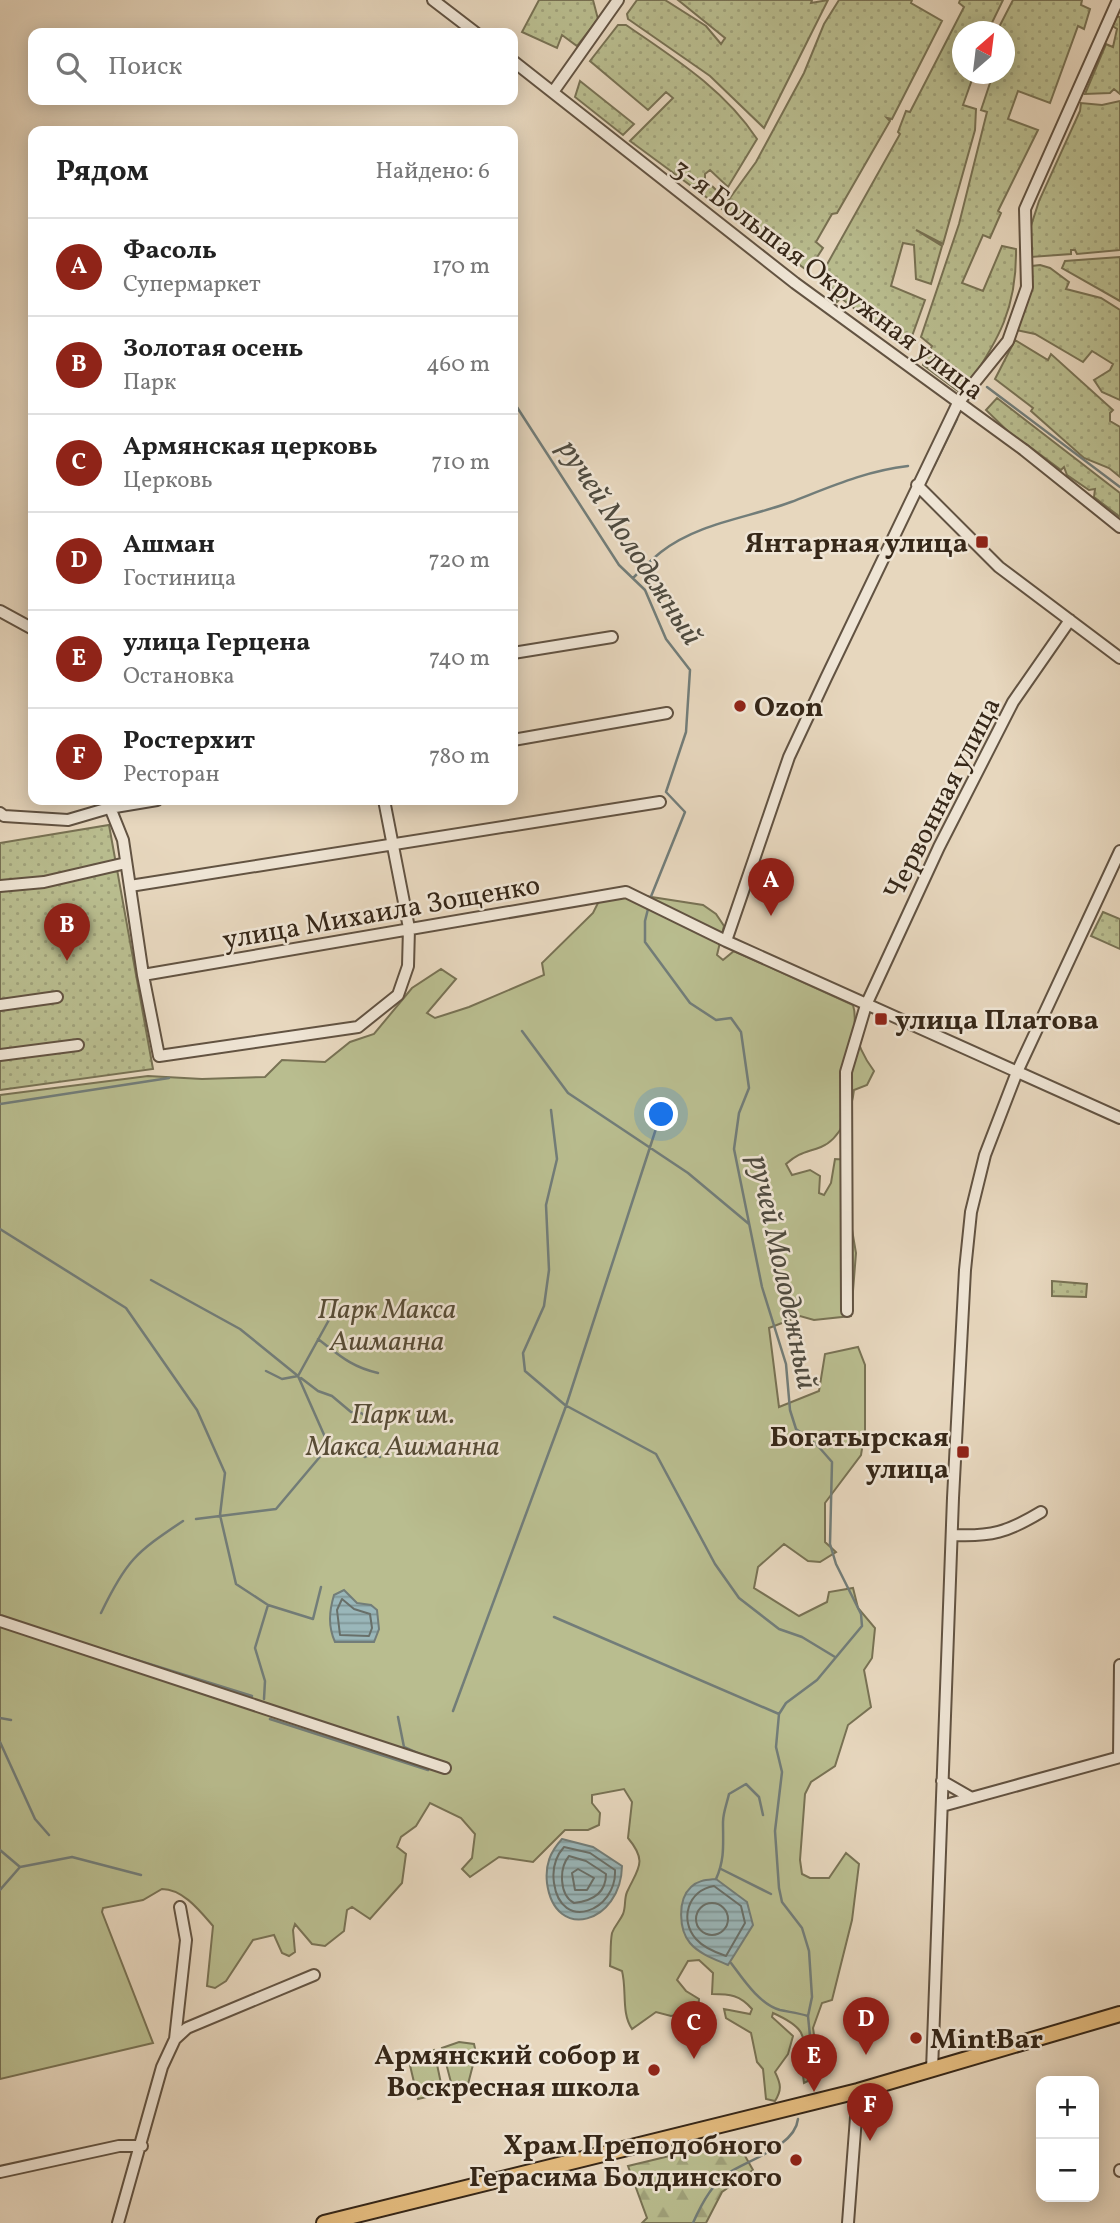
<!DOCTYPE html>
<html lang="ru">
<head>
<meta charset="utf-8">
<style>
	:root { --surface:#fff; --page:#f2f2f2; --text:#222; --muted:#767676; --line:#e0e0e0; --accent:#8f2418 }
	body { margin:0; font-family:Vollkorn,serif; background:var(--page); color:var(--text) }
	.controls { position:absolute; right:21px; bottom:21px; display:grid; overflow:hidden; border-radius:14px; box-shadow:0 4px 18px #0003 }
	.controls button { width:63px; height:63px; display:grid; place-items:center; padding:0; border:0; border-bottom:2px solid var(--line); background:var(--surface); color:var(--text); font:35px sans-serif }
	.compass { position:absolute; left:952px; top:21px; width:63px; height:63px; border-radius:50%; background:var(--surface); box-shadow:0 4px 18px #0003; rotate:28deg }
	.you { position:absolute; left:662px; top:1115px; width:24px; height:24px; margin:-18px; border:5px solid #fff; border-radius:50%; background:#1a73e8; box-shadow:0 0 0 10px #1a73e833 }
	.badge { display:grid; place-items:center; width:46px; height:46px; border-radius:50%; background:var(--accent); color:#fff; font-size:23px; font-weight:700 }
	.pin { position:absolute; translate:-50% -58px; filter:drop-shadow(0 2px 4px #0008) }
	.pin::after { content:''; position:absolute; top:37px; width:24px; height:21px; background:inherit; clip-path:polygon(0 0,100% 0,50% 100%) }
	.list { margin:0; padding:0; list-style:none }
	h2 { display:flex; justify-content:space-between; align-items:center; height:91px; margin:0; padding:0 28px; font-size:30px }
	h2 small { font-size:23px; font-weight:400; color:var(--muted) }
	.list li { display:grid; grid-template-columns:46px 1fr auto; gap:21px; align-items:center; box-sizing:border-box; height:98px; padding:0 28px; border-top:2px solid var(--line) }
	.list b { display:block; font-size:26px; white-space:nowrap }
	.list p { margin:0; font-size:23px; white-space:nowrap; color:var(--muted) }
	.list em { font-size:23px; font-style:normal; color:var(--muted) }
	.icon { flex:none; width:38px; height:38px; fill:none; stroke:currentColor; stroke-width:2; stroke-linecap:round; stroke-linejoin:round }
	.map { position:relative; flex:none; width:1120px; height:2223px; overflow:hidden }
	.search { position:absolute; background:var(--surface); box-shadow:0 4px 18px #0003; left:28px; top:28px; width:490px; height:77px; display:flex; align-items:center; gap:18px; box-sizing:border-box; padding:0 24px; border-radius:14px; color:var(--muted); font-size:26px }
	.panel { position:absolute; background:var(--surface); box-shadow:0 4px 18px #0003; left:28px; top:126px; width:490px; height:679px; border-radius:14px }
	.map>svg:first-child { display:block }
	.grass { fill:url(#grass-dots); stroke:#787254; stroke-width:2 }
	.forest { fill:url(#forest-firs); stroke:#787254; stroke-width:2 }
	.park { fill:#b9bd8f; stroke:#787254; stroke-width:2 }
	.water { fill:url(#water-rules); stroke:#727d79; stroke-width:2 }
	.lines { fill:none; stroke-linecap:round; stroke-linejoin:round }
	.shore { stroke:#686f69; stroke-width:2 }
	.stream { stroke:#727d79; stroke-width:2.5 }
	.minor-casing { stroke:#625342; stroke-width:14 }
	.major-casing { stroke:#362718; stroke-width:18 }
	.minor { stroke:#efe5d5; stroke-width:10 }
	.major { stroke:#e4bc7f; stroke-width:14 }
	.poi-dot { fill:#8f2418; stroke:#efe5d5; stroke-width:2.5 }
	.labels { text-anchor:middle; stroke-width:5; stroke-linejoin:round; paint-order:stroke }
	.street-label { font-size:28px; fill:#362718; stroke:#efe5d5 }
	.poi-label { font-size:28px; font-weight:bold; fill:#362718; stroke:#efe5d5; text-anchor:end }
	.park-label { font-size:28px; font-style:italic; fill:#574c36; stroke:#efe5d5 }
	.water-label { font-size:30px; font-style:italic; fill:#4f4b40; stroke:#efe5d5 }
</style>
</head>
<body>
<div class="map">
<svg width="1120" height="2223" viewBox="0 0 1120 2223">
	<defs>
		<pattern id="grass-dots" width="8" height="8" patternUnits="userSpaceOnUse" patternTransform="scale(1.75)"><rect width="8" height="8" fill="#b9bd8f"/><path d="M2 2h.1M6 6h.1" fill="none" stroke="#a0a27b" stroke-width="1.8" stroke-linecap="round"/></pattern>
		<pattern id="forest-firs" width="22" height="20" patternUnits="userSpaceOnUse" patternTransform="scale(1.75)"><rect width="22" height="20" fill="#b9bd8f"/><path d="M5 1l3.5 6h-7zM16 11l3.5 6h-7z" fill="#a0a27b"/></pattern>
		<pattern id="water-rules" width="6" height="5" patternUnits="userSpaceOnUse" patternTransform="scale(1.75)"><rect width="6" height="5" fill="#9ab7ba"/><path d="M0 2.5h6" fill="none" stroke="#7e9596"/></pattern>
	</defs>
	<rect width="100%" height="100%" fill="#e7d7be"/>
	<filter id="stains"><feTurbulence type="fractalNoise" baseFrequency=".00286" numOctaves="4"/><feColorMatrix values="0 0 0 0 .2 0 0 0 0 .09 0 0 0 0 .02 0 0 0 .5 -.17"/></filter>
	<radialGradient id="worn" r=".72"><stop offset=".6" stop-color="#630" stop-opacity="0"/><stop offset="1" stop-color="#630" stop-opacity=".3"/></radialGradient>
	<!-- grass -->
	<path class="grass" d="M539,0H593L598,19L577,46L562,35L557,48L522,32Z
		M637,0H665L706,26L721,44L725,38L678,0H812L811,3L828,0L764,128L710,76L628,19L627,14Z
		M839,0H912L911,3L942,21L892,119L887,118L890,121L837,213L832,214L816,242L823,248L808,271L722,209L756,162L804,73L824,24Z
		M960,0H1003L988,31L962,32V74H974L963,105L976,109L975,130L943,244L916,230L942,246L931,284L916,279L914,245L903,243L891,286L925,300L907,350L841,298L837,302L825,268L900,134L898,132L906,111L910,112L964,7L959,3Z
		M1013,0H1082L1081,5L1090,9L1084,29L1078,26L1050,103L1018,91L1008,119L1038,130L998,211L1001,213L990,238L983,235L962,283L983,291L1002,246L1016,249C1017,307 999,340 967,386L958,391L923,365L932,346L921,337L959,224L987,112L981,110L991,80L984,78V74H1004V32L997,31Z
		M1115,16L1120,17V94L1114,89L1110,93L1085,94L1106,44L1113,47L1117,29L1111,25Z
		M618,25H626C674,58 724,89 757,139L728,187L710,170L705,174V179L719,193L713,202L630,141L673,98L666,92L648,110L590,61Z
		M580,81L634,124L623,135L575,97Z
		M1120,101V250L1077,254L1075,250H1071V254L1031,257L1030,229L1039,201L1080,111L1081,103L1102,105Z
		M1120,257V301L1062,268L1065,261Z
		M1040,265L1050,268L1069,282L1066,289L1101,298L1120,310V400L1102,392L1094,380L1110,370L1113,364L1092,351L1083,362L1035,334L1016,330L1029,292L1032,266Z
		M1015,340L1048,360L1051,354L1113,410L1110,413V421L1120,427V477L1109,468L1084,458L1031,411L1033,408L995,379Z
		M997,398L1120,493V517L1094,497L1095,489L1089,490L1067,475L1064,467L1061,470L1026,444L1020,443L986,410Z
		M109,825L153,1069L0,1090V843Z
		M1103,912L1120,919V949L1091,936Z
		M1052,1281L1087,1284L1086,1297L1052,1296Z"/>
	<!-- forest -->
	<path class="forest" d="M736,2140L753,2170L722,2192L706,2223H642L647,2218L628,2166Z"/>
	<!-- park -->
	<path class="park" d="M613,891L703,905L716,914L724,926L717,955L723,960L734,951L853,1005C856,1014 854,1020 855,1028C857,1043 865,1059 874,1071L867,1085L854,1090C852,1109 841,1139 821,1147C805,1153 800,1152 786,1164L792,1175L810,1170L820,1176L819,1193L824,1195L831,1183L835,1159L851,1160L850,1218L856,1253L851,1316L814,1320L800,1316L769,1328L779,1407L819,1391L825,1354L858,1347L865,1365V1430L861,1455L825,1503V1542L836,1552L820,1562L808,1561L784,1544L758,1567L754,1588L799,1616L827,1602L829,1592L853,1588L858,1608L875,1628L872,1658L864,1670L871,1707L848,1725L835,1766L811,1782L805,1794L800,1860L802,1874L810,1878H829L846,1853L859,1864L852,1920L832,2000L822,2003L813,2028L820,2075L804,2083C797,2043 820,2034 773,2013L772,2017L793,2036L788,2054L775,2072C781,2084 782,2090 775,2101L766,2099L763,2069L757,2062L751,2033L726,2018L724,2009L750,2014L752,2009C740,1995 730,1994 712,1994L713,1973L699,1960L688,1961L677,1980L686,1991L699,1999L698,2010L671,2016L656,2012L632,2029C621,2013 627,1990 622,1971L610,1966C611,1956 610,1943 612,1933C615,1925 620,1921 623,1914C626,1907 624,1899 627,1892C638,1868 648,1862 628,1838L632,1802L624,1789L592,1795V1803L600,1813L599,1825L588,1830H565L533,1862L499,1857L470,1877L462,1869L472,1858L475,1834L461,1818L430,1803L416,1826L401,1837L397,1847L406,1854L402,1883L370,1919L352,1907L347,1910L344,1931L325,1946L312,1944L295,1924L293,1930L295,1952L289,1956L282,1953L274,1935L253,1940L226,1981L215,1988L207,1986L213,1926C200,1911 183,1889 162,1889L143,1900L103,1908L102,1912L153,2043L0,2079V1095L148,1076L202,1079L265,1077L282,1060L325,1062L350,1042L374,1034L412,988L441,969L456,979L427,1013L435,1018L469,1007L544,975L542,963L593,913L599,901Z
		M459,2042L474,2044L476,2053L467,2088L453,2090L442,2048Z
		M434,2050L443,2093L418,2099L408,2057Z"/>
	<!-- water -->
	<path class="water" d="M344,1590L357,1603L371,1605L377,1610L379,1629L374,1642H335C328,1626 329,1612 334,1595Z
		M562,1839L593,1847L622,1866C621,1923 555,1943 547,1883C545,1865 550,1852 562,1839Z
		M716,1879L747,1902L753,1925L728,1965C717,1960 699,1954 690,1943C679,1930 677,1900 691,1887C698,1880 707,1880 716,1879Z"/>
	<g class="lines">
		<!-- shore -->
		<path class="shore" d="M342,1599L354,1609L370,1614L372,1628L369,1636L340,1635L337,1610Z
			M564,1847L590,1853L615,1870C617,1911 561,1933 554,1883C552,1869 555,1857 564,1847Z
			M569,1856L586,1861L606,1874C606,1894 592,1901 574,1903C559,1895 559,1868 569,1856Z
			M578,1869L594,1878L587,1890H575L572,1873Z
			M714,1886L741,1906L745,1923L726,1956C717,1953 703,1947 696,1939C679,1920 688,1890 714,1886Z
			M696 1919a16 16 0 1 1 32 0a16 16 0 1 1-32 0Z"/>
		<!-- stream -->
		<path class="stream" d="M987,387L1120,487
			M513,401L619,565L645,590L666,639L690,670L686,732L666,792L685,812L650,899
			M934,466L957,419
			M633,578C642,569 651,560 661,552C698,523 748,518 791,502C830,487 865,471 908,466
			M649,905L645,921V942L690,1003L716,1020L731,1018L741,1032L749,1088L739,1113L734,1149L762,1287L786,1364L790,1410L796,1429L818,1446L832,1462L830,1544L836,1564L861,1614L862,1626L817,1680L786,1703L779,1714L776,1747L782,1772L775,1831L779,1888L782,1902L802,1928L809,1951L812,1997L808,2016L811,2046L808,2064L812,2083
			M522,1031L568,1093L688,1173L749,1224
			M0,1104L169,1078
			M551,1110L557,1159L546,1205L549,1270L544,1306L523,1353L525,1371L565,1405L656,1454L715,1564L739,1598L779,1629L802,1637L835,1657
			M0,1229L126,1308L197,1410L225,1473L220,1515L236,1584L268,1605L255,1648L265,1681L264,1699
			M151,1280L240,1329L298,1376L329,1446L276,1509L196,1519
			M318,1339C339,1355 351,1367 378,1373
			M266,1371L282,1379L298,1376L330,1318
			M301,1378L318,1391L332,1396L351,1412L361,1413L373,1421
			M329,1446H338L346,1456L356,1449L365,1457L375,1451L380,1457
			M268,1605L313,1619L321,1587
			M101,1613C126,1561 135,1553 183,1521
			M554,1617L779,1714
			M95,1647L252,1696
			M453,1711L566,1406L664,1104
			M398,1717L404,1747L424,1756
			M0,1718L11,1720
			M270,1719L428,1770V1768
			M0,1742L35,1819L49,1835
			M0,1850L20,1867
			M721,1869L771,1894
			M716,1879C725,1859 723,1844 723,1822C723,1813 727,1803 729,1794L746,1784L759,1797L763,1815
			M0,1890L20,1867L72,1857L141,1875
			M731,1963C743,1979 759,2004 780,2010C789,2012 798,2013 808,2016
			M693,2223C700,2207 712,2184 727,2174C747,2160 795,2147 798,2119"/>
		<defs>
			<path id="minor" d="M433,0L476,33
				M513,61L795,283L1024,450L1120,527
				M553,92L618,0
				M917,485L999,567L1120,658
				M0,611L33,629
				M513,653L612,637
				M513,740L667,713
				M107,800L123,840L143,975L159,1056L358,1027L398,995L408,966L409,928L384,800
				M0,813L4,816L68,820L109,808L157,800
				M0,886L44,882L126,863
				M130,886L660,802
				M726,941L789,757L826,678L958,403L1008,341L1027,287L1025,209L1118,0
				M143,975L626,892L726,941L1120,1118
				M0,1005L57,997
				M0,1055L78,1045
				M847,1311L846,1072L866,1005L939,847L1013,702L1070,620
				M952,1535C991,1537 1008,1532 1041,1512
				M0,1621L445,1768
				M1119,1757L1120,1665
				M942,1781L970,1797
				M942,1806L1120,1757
				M175,2039L187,2028L314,1975
				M932,2070L953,1498L965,1270L971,1212L985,1155L1017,1072L1120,851
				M1120,2170V2171
				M0,2172L119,2146H142
				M118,2223L162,2067L175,2039L186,1940L180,1907
				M848,2223L858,2091"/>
			<path id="major" d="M324,2223L858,2091L1120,2014"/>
		</defs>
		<!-- minor casing -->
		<use href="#minor" class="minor-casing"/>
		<!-- major casing -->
		<use href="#major" class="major-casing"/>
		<!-- minor -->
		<use href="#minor" class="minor"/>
		<!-- major -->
		<use href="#major" class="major"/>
	</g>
	<!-- markers -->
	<g class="poi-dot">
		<rect x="975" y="535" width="14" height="14" rx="3.5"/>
		<circle cx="740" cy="706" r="7"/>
		<rect x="874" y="1012" width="14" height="14" rx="3.5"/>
		<rect x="956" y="1445" width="14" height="14" rx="3.5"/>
		<circle cx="916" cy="2038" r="7"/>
		<circle cx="654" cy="2070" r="7"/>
		<circle cx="796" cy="2160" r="7"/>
	</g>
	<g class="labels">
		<!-- street labels -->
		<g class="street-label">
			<text transform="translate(829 278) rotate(37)" y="10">3-я Большая Окружная улица</text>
			<text transform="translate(941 798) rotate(-63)" y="10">Червонная улица</text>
			<text transform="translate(381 911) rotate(-10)" y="10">улица Михаила Зощенко</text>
		</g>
		<!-- poi labels -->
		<g class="poi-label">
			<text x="968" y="552">Янтарная улица</text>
			<text x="754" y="716" text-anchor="start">Ozon</text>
			<text x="895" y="1029" text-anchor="start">улица Платова</text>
			<text x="949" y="1446">Богатырская<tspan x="949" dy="32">улица</tspan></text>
			<text x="930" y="2048" text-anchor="start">MintBar</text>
			<text x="640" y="2064">Армянский собор и<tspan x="640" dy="32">Воскресная школа</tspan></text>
			<text x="782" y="2154">Храм Преподобного<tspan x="782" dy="32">Герасима Болдинского</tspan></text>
		</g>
		<!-- park labels -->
		<g class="park-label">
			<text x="387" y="1318">Парк Макса<tspan x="387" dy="32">Ашманна</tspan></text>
			<text x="403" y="1423">Парк им.<tspan x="403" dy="32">Макса Ашманна</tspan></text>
		</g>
		<!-- water labels -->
		<g class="water-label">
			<text transform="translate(631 542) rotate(57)" y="10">ручей Молодежный</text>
			<text transform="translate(784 1272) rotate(78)" y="10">ручей Молодежный</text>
		</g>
	</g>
	<rect width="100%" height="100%" filter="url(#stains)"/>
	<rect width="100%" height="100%" fill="url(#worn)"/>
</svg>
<div class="controls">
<button>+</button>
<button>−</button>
</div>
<svg class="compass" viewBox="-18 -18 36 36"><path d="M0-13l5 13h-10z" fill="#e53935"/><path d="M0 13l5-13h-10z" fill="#767676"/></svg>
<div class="you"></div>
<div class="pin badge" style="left:771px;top:916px">A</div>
<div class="pin badge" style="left:67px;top:961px">B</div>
<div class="pin badge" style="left:694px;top:2059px">C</div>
<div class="pin badge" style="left:866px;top:2055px">D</div>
<div class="pin badge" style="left:814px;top:2092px">E</div>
<div class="pin badge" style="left:870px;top:2141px">F</div>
<div class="search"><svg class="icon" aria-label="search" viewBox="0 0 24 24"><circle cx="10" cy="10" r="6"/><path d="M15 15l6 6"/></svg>Поиск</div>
<section class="panel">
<h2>Рядом<small>Найдено: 6</small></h2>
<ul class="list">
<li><span class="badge">A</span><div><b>Фасоль</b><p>Супермаркет</p></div><em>170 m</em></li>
<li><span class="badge">B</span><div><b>Золотая осень</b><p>Парк</p></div><em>460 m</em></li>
<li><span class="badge">C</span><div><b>Армянская церковь</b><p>Церковь</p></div><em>710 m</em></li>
<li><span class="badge">D</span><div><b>Ашман</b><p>Гостиница</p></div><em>720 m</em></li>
<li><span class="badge">E</span><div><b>улица Герцена</b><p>Остановка</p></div><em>740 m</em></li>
<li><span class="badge">F</span><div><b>Ростерхит</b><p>Ресторан</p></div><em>780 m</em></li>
</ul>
</section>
</div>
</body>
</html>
